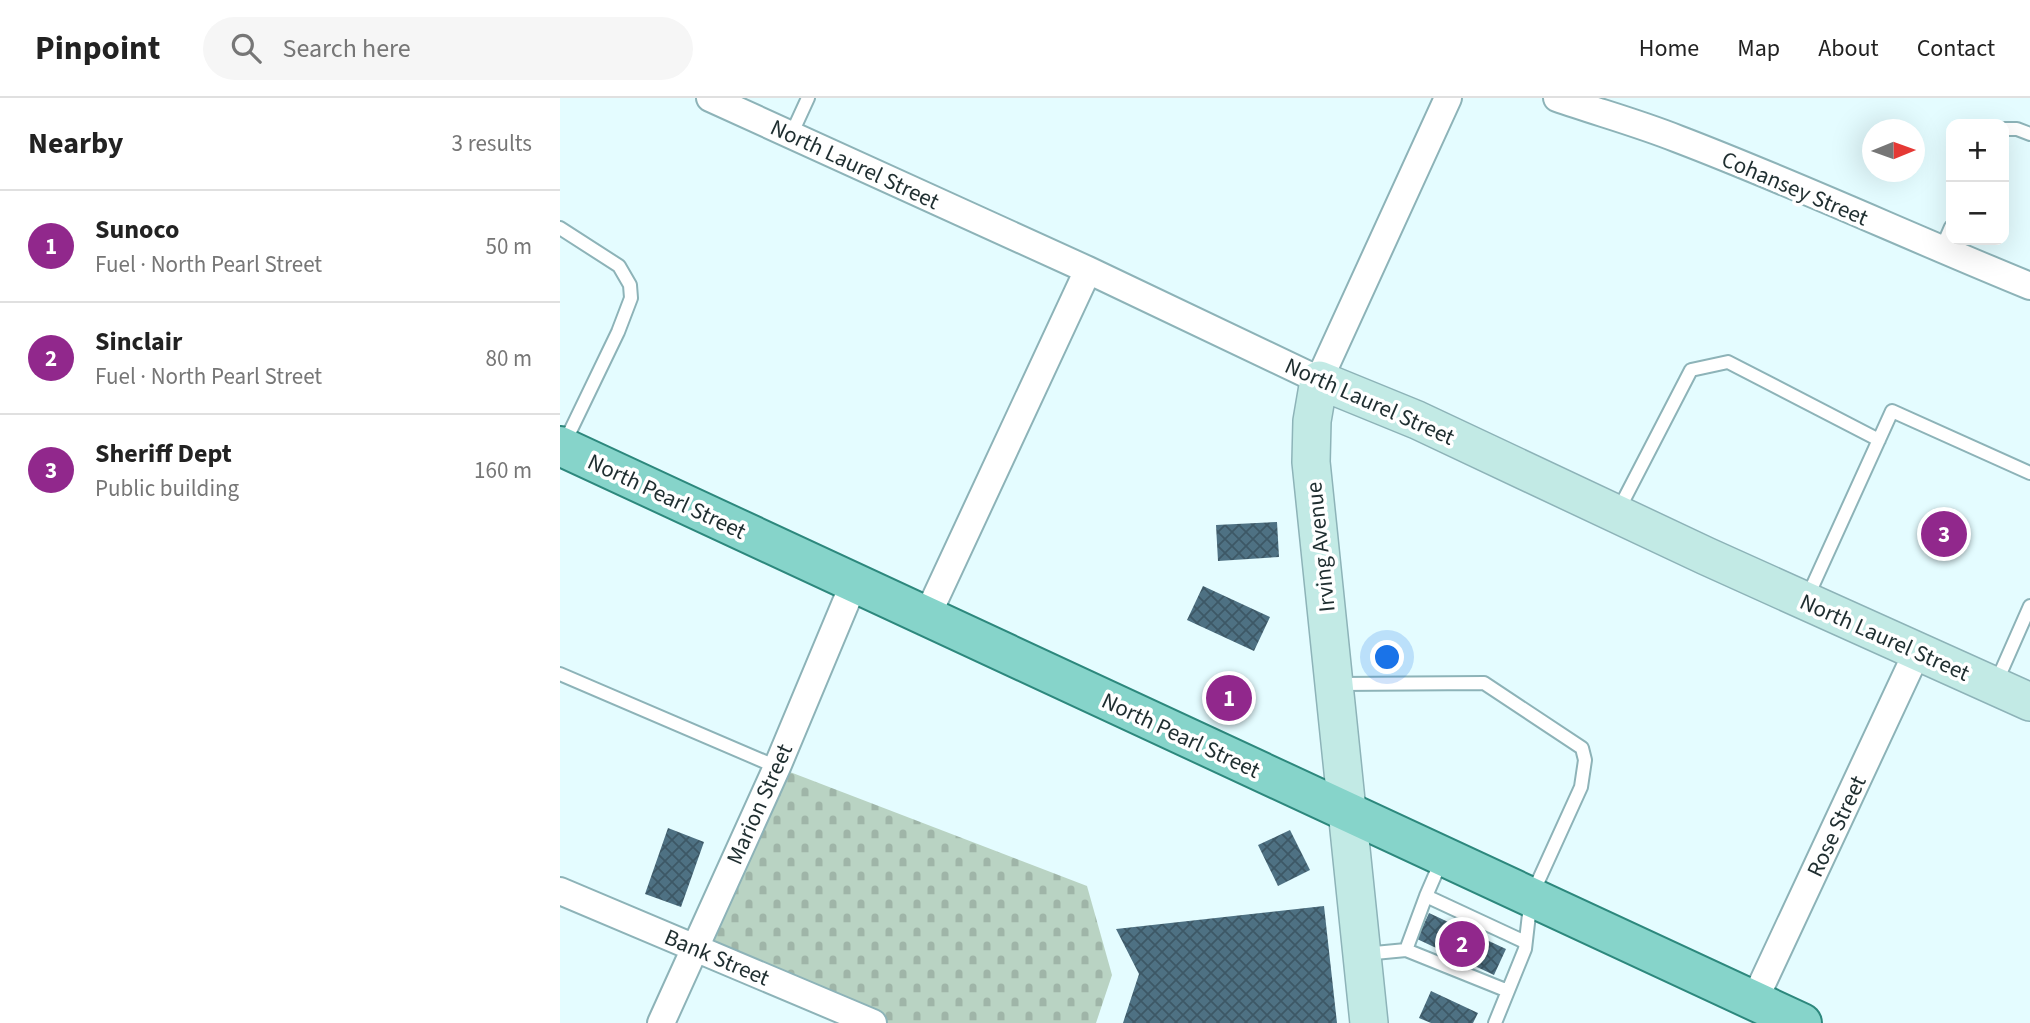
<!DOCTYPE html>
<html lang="en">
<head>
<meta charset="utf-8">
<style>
	:root { --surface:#fff; --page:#f6f6f6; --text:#222; --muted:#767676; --line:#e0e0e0; --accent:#91288c }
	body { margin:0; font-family:"Source Sans 3",sans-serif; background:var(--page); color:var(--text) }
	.controls { position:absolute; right:21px; top:21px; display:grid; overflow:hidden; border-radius:14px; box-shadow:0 7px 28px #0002 }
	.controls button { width:63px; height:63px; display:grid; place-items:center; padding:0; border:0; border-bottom:2px solid var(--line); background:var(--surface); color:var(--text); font:35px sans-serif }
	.compass { position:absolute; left:1302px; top:21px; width:63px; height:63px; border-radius:50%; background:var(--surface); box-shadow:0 7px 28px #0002; rotate:89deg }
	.you { position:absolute; left:828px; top:560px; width:24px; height:24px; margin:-18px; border:5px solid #fff; border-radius:50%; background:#1a73e8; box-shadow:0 0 0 10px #1a73e833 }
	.badge { display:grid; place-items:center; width:46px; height:46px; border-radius:50%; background:var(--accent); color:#fff; font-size:23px; font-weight:700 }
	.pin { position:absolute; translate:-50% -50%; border:4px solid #fff; box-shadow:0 2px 7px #0006 }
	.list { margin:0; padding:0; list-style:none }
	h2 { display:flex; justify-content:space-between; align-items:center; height:91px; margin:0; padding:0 28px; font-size:30px }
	h2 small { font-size:23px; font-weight:400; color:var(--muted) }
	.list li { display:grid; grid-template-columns:46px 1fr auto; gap:21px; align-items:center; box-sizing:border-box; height:112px; padding:0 28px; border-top:2px solid var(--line) }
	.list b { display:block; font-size:26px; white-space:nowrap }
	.list p { margin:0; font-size:23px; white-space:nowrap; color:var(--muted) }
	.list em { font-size:23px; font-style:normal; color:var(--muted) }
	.icon { flex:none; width:38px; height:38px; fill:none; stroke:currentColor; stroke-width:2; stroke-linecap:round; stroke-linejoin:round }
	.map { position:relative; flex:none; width:1470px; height:925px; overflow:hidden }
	header { display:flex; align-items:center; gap:42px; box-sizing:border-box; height:98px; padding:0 35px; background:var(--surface); border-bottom:2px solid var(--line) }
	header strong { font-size:33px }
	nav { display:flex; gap:38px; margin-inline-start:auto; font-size:24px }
	.search { width:490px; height:63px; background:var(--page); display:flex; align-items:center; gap:18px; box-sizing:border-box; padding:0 24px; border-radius:38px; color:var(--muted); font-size:26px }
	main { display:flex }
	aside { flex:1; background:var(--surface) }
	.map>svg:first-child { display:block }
	.cemetery { fill:url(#cemetery-stones) }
	.building { fill:url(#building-cross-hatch) }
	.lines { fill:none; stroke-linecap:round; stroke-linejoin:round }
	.lane-casing { stroke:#8db3b8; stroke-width:16 }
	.street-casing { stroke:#8db3b8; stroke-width:30 }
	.secondary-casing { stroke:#8db3b8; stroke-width:40 }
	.primary-casing { stroke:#2d887d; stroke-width:42 }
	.lane { stroke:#fff; stroke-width:12 }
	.street { stroke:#fff; stroke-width:26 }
	.secondary { stroke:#c2eae5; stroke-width:37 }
	.primary { stroke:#86d4ca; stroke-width:38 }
	.labels { text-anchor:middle; stroke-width:7; stroke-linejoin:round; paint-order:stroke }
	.street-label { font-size:23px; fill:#1f2e30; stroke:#fff }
</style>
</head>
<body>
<header>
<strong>Pinpoint</strong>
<div class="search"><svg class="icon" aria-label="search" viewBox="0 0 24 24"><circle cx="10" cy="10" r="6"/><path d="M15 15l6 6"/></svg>Search here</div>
<nav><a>Home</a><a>Map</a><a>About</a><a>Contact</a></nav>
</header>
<main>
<aside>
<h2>Nearby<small>3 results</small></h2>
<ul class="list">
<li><span class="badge">1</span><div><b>Sunoco</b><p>Fuel · North Pearl Street</p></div><em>50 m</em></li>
<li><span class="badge">2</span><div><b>Sinclair</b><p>Fuel · North Pearl Street</p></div><em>80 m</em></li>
<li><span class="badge">3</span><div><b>Sheriff Dept</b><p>Public building</p></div><em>160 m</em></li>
</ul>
</aside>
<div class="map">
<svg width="1470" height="925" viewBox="0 0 1470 925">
	<defs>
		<pattern id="cemetery-stones" width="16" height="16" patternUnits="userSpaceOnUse" patternTransform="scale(1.75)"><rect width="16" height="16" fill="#b9d3c3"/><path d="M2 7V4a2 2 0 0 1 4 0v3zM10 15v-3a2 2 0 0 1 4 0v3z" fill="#9fb5a8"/></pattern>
		<pattern id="building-cross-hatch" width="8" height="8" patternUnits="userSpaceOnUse" patternTransform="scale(1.75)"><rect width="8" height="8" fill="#4e7183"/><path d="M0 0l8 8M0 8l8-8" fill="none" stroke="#3d5866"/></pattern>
	</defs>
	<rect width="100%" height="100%" fill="#e4fcff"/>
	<!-- cemetery -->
	<path class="cemetery" d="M217,669L527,788L552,877L536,925H313L135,850Z"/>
	<!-- building -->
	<path class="building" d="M717,424L719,459L658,463L656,427Z
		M643,488L710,519L694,553L627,522Z
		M656,577L695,596L682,622L643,604Z
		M108,730L144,744L121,809L85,796Z
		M730,732L750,772L718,788L698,747Z
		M764,808L777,925H563L579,876L556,831Z
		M869,815L946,851L934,877L857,841Z
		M871,893L918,915L913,925H871L859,920Z"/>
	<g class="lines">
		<defs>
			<path id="lane" d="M1444,31H1457L1470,36
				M231,37L248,0
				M0,130L59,168L70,187L71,200L58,234L4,346
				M1381,152L1391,129
				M1058,413L1131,272L1168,264L1319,342
				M1247,500L1332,313L1470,375
				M0,576L217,669
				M1436,585L1470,508
				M778,586L924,585L1022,650L1025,662L1021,689L971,799L965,851L935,925
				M882,761L866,798L965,844
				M866,798L846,852L948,893
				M804,856L846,852"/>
			<path id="street" d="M150,0L528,172L759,282L888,0
				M997,0C1037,14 1078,25 1118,41C1236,86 1352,140 1470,188
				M367,518L528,172
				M0,793L313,925
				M1194,903L1357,554
				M101,925L217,669L294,485"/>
			<path id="secondary" d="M809,925L751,364L752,323L759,282L857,322L1146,458L1470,604"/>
			<path id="primary" d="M0,348L1242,925"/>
		</defs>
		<!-- lane casing -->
		<use href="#lane" class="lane-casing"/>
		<!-- street casing -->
		<use href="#street" class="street-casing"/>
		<!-- secondary casing -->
		<use href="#secondary" class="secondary-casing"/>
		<!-- primary casing -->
		<use href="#primary" class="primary-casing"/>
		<!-- lane -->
		<use href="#lane" class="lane"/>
		<!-- street -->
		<use href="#street" class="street"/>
		<!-- secondary -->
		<use href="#secondary" class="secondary"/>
		<!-- primary -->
		<use href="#primary" class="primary"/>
	</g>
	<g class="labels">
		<!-- street labels -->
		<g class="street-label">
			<text transform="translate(295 66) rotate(25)" y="8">North Laurel Street</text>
			<text transform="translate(1235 90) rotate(23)" y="8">Cohansey Street</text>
			<text transform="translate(810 303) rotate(24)" y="8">North Laurel Street</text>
			<text transform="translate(107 398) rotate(25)" y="8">North Pearl Street</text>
			<text transform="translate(760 449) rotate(-96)" y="8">Irving Avenue</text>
			<text transform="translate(1325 539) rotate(24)" y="8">North Laurel Street</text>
			<text transform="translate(621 637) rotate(25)" y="8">North Pearl Street</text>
			<text transform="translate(199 706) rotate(-66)" y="8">Marion Street</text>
			<text transform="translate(1276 728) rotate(-65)" y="8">Rose Street</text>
			<text transform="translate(157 859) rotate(23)" y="8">Bank Street</text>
		</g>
	</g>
</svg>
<div class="controls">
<button>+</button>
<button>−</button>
</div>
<svg class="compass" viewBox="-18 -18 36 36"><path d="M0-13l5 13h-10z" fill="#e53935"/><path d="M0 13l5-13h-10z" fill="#767676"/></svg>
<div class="you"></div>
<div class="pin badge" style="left:669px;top:600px">1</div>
<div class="pin badge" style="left:902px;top:846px">2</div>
<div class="pin badge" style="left:1384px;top:436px">3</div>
</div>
</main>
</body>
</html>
